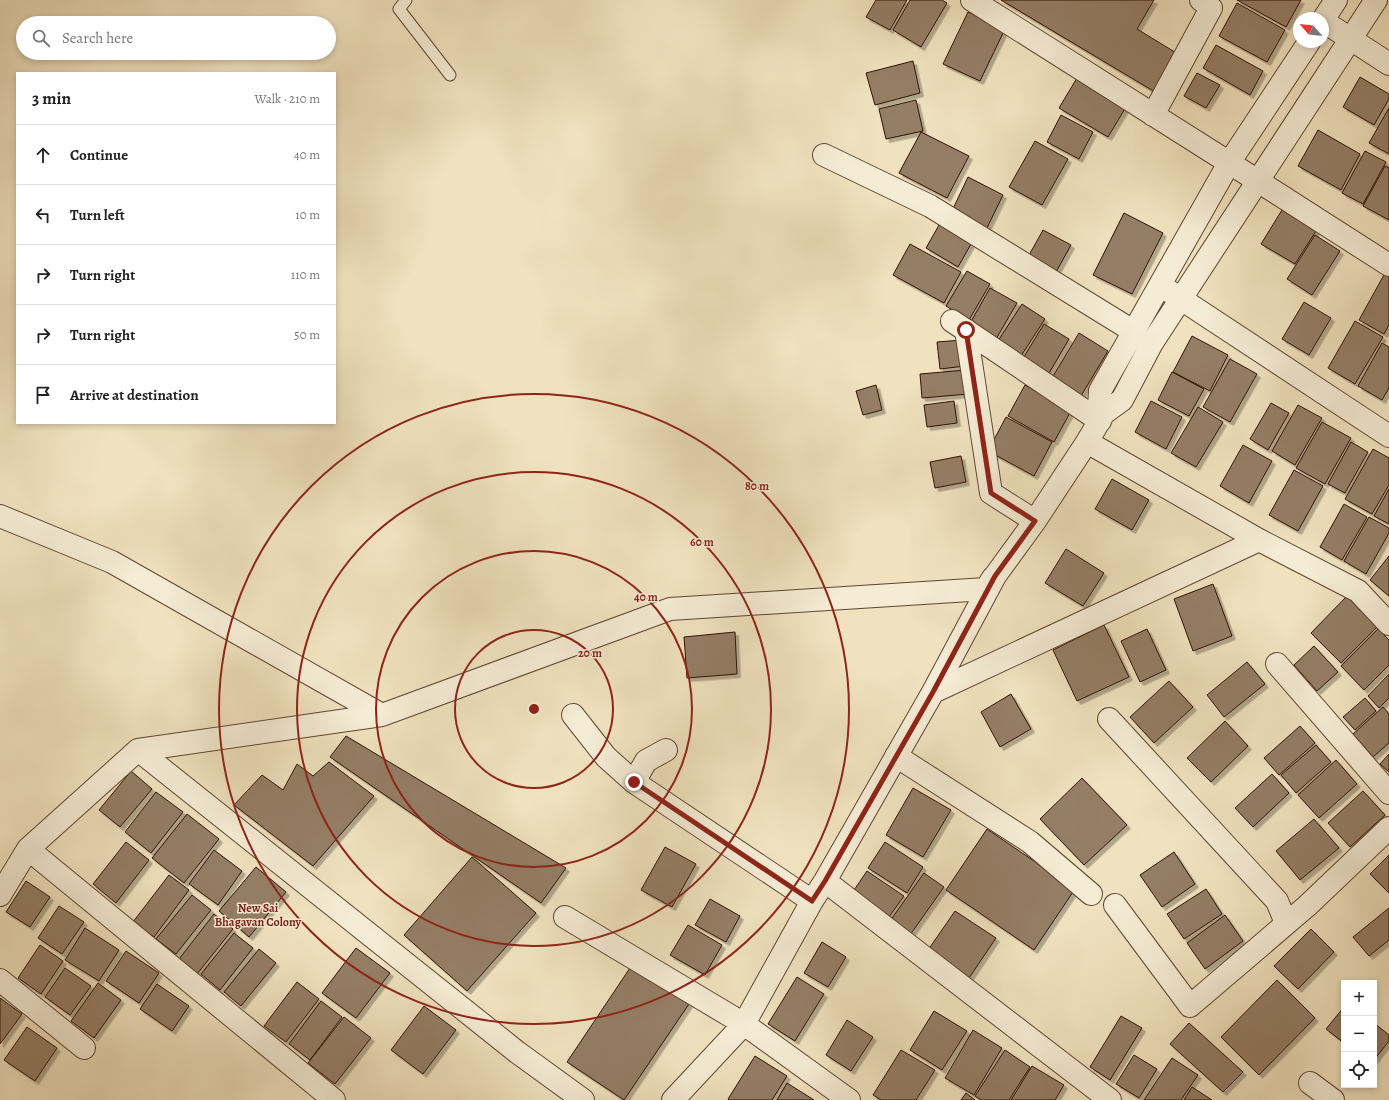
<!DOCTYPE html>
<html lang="en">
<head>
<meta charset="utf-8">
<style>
	:root { --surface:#fff; --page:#f6f6f6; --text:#222; --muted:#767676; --line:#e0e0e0 }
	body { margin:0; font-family:Alegreya,serif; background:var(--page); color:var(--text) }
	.controls { position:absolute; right:12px; bottom:12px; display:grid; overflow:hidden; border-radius:0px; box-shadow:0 2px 6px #0003 }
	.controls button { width:36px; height:36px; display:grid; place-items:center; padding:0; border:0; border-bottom:1px solid var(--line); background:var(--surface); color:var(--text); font:20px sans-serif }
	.compass { position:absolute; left:1293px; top:12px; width:36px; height:36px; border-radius:50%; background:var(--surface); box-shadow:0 2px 6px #0003; rotate:297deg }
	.stop { position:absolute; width:12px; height:12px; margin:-9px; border:3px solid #8f2418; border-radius:50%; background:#fff }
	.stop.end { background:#8f2418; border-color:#fff; box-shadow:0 1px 4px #0008 }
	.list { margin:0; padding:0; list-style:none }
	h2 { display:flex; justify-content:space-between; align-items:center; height:52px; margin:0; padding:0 16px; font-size:17px }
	h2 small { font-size:13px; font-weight:400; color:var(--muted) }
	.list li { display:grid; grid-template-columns:26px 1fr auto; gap:12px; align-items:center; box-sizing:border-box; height:60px; padding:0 16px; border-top:1px solid var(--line) }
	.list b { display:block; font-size:15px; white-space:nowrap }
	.list em { font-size:13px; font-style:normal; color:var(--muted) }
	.icon { flex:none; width:22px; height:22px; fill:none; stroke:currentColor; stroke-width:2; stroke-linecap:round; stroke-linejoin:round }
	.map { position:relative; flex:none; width:1389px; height:1100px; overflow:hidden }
	.search { position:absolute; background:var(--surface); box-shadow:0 2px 6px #0003; left:16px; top:16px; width:320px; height:44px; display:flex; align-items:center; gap:10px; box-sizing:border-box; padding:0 14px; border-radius:22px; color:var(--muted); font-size:15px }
	.panel { position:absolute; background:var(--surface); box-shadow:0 2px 6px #0003; left:16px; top:72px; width:320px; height:352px; border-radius:0px }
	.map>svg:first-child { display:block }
	.building { fill:#947e65; stroke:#301103; filter:url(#shadow) }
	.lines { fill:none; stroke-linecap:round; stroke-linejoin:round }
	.lane-casing { stroke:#604532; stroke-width:13 }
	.street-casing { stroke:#604532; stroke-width:24 }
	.lane { stroke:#f5ecd5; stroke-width:11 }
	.street { stroke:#f5ecd5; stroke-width:22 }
	.route { stroke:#8f2418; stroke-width:5 }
	.ring { fill:none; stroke:#8f2418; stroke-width:2 }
	.labels { text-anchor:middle; stroke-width:3; stroke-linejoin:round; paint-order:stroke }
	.neighbourhood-label { font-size:12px; font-weight:bold; fill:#7a1f14; stroke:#f5ecd5 }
	.centre { fill:#8f2418; stroke:#f5ecd5; stroke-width:2 }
	.ring-label { font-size:12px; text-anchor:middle; font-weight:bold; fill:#8f2418; stroke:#f5ecd5; stroke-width:3; stroke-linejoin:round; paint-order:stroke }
</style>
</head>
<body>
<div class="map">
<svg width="1389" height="1100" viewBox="0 0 1389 1100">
	<defs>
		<filter id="shadow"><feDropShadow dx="3.5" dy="3.5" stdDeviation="0" flood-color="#0004"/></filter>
	</defs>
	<rect width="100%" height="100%" fill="#f0e2bf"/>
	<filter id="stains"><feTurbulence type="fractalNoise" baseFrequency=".005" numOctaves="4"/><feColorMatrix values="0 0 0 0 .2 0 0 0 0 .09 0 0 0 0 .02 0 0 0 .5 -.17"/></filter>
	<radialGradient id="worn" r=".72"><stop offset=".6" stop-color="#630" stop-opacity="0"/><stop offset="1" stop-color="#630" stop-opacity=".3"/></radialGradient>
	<!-- building -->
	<path class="building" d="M876,0H907L890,30L866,17Z
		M910,0H942L947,3L921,47L893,30Z
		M1001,0H1154L1137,29L1178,54L1155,92Z
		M1237,0H1301L1286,27Z
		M1237,3L1285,30L1267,62L1219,36Z
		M968,12L1005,29L980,81L943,64Z
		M1216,45L1263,71L1250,95L1203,68Z
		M913,61L920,93L875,105L866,73Z
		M1197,73L1220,85L1206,108L1184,96Z
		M1360,77L1389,94V99L1374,125L1343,107Z
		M1077,78L1126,107L1108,137L1059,108Z
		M916,100L923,131L886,139L879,109Z
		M1389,108V154L1369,143Z
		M1061,115L1093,132L1079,159L1047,142Z
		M1318,130L1360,154L1341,190L1298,166Z
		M921,132L969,156L947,198L899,173Z
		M1035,141L1068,159L1042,205L1009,187Z
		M1365,151L1386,162L1363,204L1342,193Z
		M1385,166L1389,168V220L1363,206Z
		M968,177L1003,195L986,230L951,213Z
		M1282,210L1316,231L1295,264L1261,244Z
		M1124,213L1163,233L1132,294L1093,275Z
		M943,218L975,237L958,267L926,248Z
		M1043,230L1071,245L1056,272L1028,257Z
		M1315,235L1340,251L1312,295L1287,279Z
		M910,244L961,272L944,303L893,275Z
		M967,271L990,284L969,320L946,306Z
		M1385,273L1389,276V325L1384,334L1359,320Z
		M990,288L1017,303L996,339L969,325Z
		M1304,302L1331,318L1309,355L1282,339Z
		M1022,304L1045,319L1019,359L996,344Z
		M1355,321L1383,337L1355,384L1328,368Z
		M1044,324L1069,339L1048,375L1022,360Z
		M1079,333L1108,351L1081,396L1052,378Z
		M1192,336L1228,355L1210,391L1173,372Z
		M963,340L965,366L940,369L937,342Z
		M1382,343L1389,347V388L1382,400L1358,386Z
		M1230,359L1257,374L1230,422L1203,407Z
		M966,370L968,394L922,398L920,374Z
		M1172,372L1204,389L1189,416L1158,400Z
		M876,385L882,410L863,415L856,391Z
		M1025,385L1071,411L1054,442L1008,416Z
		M954,401L957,423L927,427L924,405Z
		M1151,401L1182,417L1166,449L1135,432Z
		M1271,403L1289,413L1268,450L1250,439Z
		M1298,405L1322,418L1295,465L1272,451Z
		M1198,407L1223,422L1196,467L1171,453Z
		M1006,417L1052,442L1034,476L988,451Z
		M1322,422L1351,438L1325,484L1296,468Z
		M1351,442L1368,452L1345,493L1328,484Z
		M1243,445L1272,461L1249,503L1220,486Z
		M1373,449L1389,458V485L1372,514L1345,499Z
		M961,456L966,482L935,488L930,462Z
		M1294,470L1323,486L1298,531L1269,515Z
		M1112,479L1149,500L1132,530L1095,509Z
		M1389,489V524L1374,516Z
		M1344,504L1367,517L1342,560L1320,547Z
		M1369,517L1389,528V533L1366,574L1344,561Z
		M1066,549L1104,573L1083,606L1045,583Z
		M1389,556V596L1370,580Z
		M1213,584L1232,636L1193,651L1174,599Z
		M1347,596L1377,627L1341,663L1311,633Z
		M1104,625L1129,677L1077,701L1053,650Z
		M1147,629L1166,670L1140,682L1121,641Z
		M1378,629L1389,640V665L1364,690L1341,666Z
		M735,632L737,674L687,678L684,637Z
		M1314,646L1338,672L1317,691L1294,665Z
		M1247,662L1265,684L1224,717L1207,695Z
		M1389,674V698L1379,708L1368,696Z
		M1169,681L1193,707L1154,743L1130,717Z
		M1011,694L1031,729L1000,747L981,712Z
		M1365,698L1376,711L1355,730L1343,717Z
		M1383,707L1389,714V743L1373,757L1353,734Z
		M1225,721L1248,746L1211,782L1187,758Z
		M1300,726L1315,743L1279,775L1264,758Z
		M346,736L566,868L541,903L330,757Z
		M1316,745L1331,762L1296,793L1281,775Z
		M1389,754V772L1380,764Z
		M1336,760L1357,784L1319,818L1298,795Z
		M329,762L374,796L313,866L234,805L262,775L283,790L297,764L313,776Z
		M131,771L152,789L120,827L99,810Z
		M1272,774L1289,793L1253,827L1235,808Z
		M1082,778L1127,825L1084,865L1040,819Z
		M913,788L951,810L923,857L886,835Z
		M1363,791L1385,815L1350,847L1328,823Z
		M156,792L183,812L151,853L125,832Z
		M187,814L219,839L184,883L152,858Z
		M1314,819L1339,848L1300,880L1276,851Z
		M987,829L1075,889L1034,950L946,890Z
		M126,842L149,860L116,903L93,884Z
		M885,842L923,867L907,893L868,868Z
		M665,847L696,864L672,907L641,890Z
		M214,850L242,871L218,905L189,884Z
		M1174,852L1195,884L1162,907L1140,875Z
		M1389,855V893L1370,874Z
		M472,857L536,913L467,991L404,935Z
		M256,867L286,892L249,937L219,911Z
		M867,871L904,896L886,921L850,896Z
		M924,873L944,887L910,935L890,921Z
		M169,875L189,890L154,937L133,922Z
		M26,881L50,897L30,927L6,912Z
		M1206,889L1222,914L1184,939L1167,914Z
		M192,895L211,910L176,954L156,939Z
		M710,899L740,916L726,942L695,925Z
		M59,906L84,922L62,954L38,938Z
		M1389,908V940L1369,956L1353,937Z
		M955,911L996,938L967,981L926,953Z
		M214,914L233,929L197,974L179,959Z
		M1225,915L1243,941L1205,969L1187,943Z
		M688,925L722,945L705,975L670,955Z
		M85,928L119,950L99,981L65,960Z
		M1311,929L1334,952L1298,989L1274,966Z
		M234,933L253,948L220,990L201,974Z
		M822,942L846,957L828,987L804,973Z
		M40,945L63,961L41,994L18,978Z
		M356,948L390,973L356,1018L322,993Z
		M259,949L276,963L241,1006L224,992Z
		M126,951L159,973L139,1003L106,981Z
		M632,965L689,1004L624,1100L567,1062Z
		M65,968L91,986L70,1015L45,997Z
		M797,977L824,994L795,1041L768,1024Z
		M1277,980L1315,1018L1259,1075L1221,1037Z
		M297,982L319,999L286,1042L264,1026Z
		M98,983L121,1000L94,1038L71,1021Z
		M157,984L189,1006L172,1031L140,1009Z
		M0,998L22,1014L0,1044Z
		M321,1001L342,1017L310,1060L289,1044Z
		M424,1006L456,1030L423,1074L391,1050Z
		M1344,1007V1043L1326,1029Z
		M934,1011L967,1031L942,1070L910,1050Z
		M1121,1016L1142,1028L1110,1080L1090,1067Z
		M344,1017L371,1038L335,1084L308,1063Z
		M847,1020L873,1037L851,1071L826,1055Z
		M1189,1023L1243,1072L1223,1092L1170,1044Z
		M1374,1023L1389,1035V1041L1374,1060Z
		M27,1027L57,1048L35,1081L4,1060Z
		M973,1030L1002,1048L974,1095L945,1078Z
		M901,1050L935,1070L916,1100H881L873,1095Z
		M1005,1050L1030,1067L1009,1100H981L975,1096Z
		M1134,1055L1157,1069L1139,1098L1116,1084Z
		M755,1056L787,1076L772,1100H730L728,1099Z
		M1172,1058L1198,1075L1181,1100H1144Z
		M1032,1066L1064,1085L1055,1100H1011Z
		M787,1083L814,1100H777Z
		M1192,1087L1212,1100H1184Z
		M966,1093L975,1100H961Z"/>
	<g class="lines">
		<defs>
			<path id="lane" d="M406,0L399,9L450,75"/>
			<path id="street" d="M972,0L1258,181L1389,265
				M1323,20L1336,0
				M1323,21L1389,64
				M1153,115L1211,8L1201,0
				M824,155L930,206L1133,331
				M1169,291L1389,436
				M952,321L1100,421
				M966,330L991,493L1035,521
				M1104,413L1099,408L1100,391L1229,163L1309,42
				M1087,442L1259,540L1358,591L1389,624
				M0,516L112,562L382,715
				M1277,664L1389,793
				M933,692L1259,540
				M573,715L606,757L634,782L812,901
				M1109,719L1277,901L1286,923
				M138,750L517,1052L583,1100
				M896,756L1030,842L1091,894
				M634,782L646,761L666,750
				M28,849L334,1100
				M825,881L1110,1100
				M0,895L28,849L138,750L382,715L670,609L986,589L993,578
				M1115,905L1190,1006L1307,906L1389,828
				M565,917L744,1024L849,1100
				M0,980L84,1048
				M1310,1083L1333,1100
				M673,1100L744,1024L812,901L825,881L933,692L995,576L1035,521L1087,442L1104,413L1122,400L1152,343L1376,0"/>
		</defs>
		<!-- lane casing -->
		<use href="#lane" class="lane-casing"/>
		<!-- street casing -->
		<use href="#street" class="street-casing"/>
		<!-- lane -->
		<use href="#lane" class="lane"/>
		<!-- street -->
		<use href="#street" class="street"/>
	</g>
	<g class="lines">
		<!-- route -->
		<path class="route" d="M634,782L812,901L825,881L933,692L995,576L1035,521L991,493L966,330"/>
	</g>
	<!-- distance rings -->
	<g class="ring">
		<circle cx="534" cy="709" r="79"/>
		<circle cx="534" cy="709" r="158"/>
		<circle cx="534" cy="709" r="237"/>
		<circle cx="534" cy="709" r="315"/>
	</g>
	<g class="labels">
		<!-- neighbourhood labels -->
		<g class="neighbourhood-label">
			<text x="258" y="912">New Sai<tspan x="258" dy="14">Bhagavan Colony</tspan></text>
		</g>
	</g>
	<circle cx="534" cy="709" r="6" class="centre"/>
	<g class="ring-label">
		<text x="757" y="490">80 m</text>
		<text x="702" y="546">60 m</text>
		<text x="646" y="601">40 m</text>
		<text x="590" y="657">20 m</text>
	</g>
	<rect width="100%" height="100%" filter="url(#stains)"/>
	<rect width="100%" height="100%" fill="url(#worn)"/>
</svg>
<div class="controls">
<button>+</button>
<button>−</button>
<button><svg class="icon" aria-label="locate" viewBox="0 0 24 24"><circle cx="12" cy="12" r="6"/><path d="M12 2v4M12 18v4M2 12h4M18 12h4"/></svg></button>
</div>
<svg class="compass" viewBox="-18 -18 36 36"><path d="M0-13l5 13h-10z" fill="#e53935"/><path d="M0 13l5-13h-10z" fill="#767676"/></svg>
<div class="stop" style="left:966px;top:330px"></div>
<div class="stop end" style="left:634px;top:782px"></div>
<div class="search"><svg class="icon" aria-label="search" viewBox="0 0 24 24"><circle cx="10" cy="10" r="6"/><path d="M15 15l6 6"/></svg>Search here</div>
<section class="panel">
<h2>3 min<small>Walk · 210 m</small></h2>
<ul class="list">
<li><svg class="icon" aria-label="ahead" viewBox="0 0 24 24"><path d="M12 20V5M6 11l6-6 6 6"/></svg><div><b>Continue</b></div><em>40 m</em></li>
<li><svg class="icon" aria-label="left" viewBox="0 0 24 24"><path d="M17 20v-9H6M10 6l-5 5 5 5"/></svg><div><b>Turn left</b></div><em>10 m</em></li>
<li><svg class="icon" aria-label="right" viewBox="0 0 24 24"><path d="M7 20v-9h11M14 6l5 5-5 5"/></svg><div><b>Turn right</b></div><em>110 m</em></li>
<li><svg class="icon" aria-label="right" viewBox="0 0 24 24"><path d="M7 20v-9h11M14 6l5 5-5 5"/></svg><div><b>Turn right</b></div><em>50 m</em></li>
<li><svg class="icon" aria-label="arrive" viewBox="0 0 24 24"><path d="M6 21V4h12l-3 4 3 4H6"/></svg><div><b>Arrive at destination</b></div></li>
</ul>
</section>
</div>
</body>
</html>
